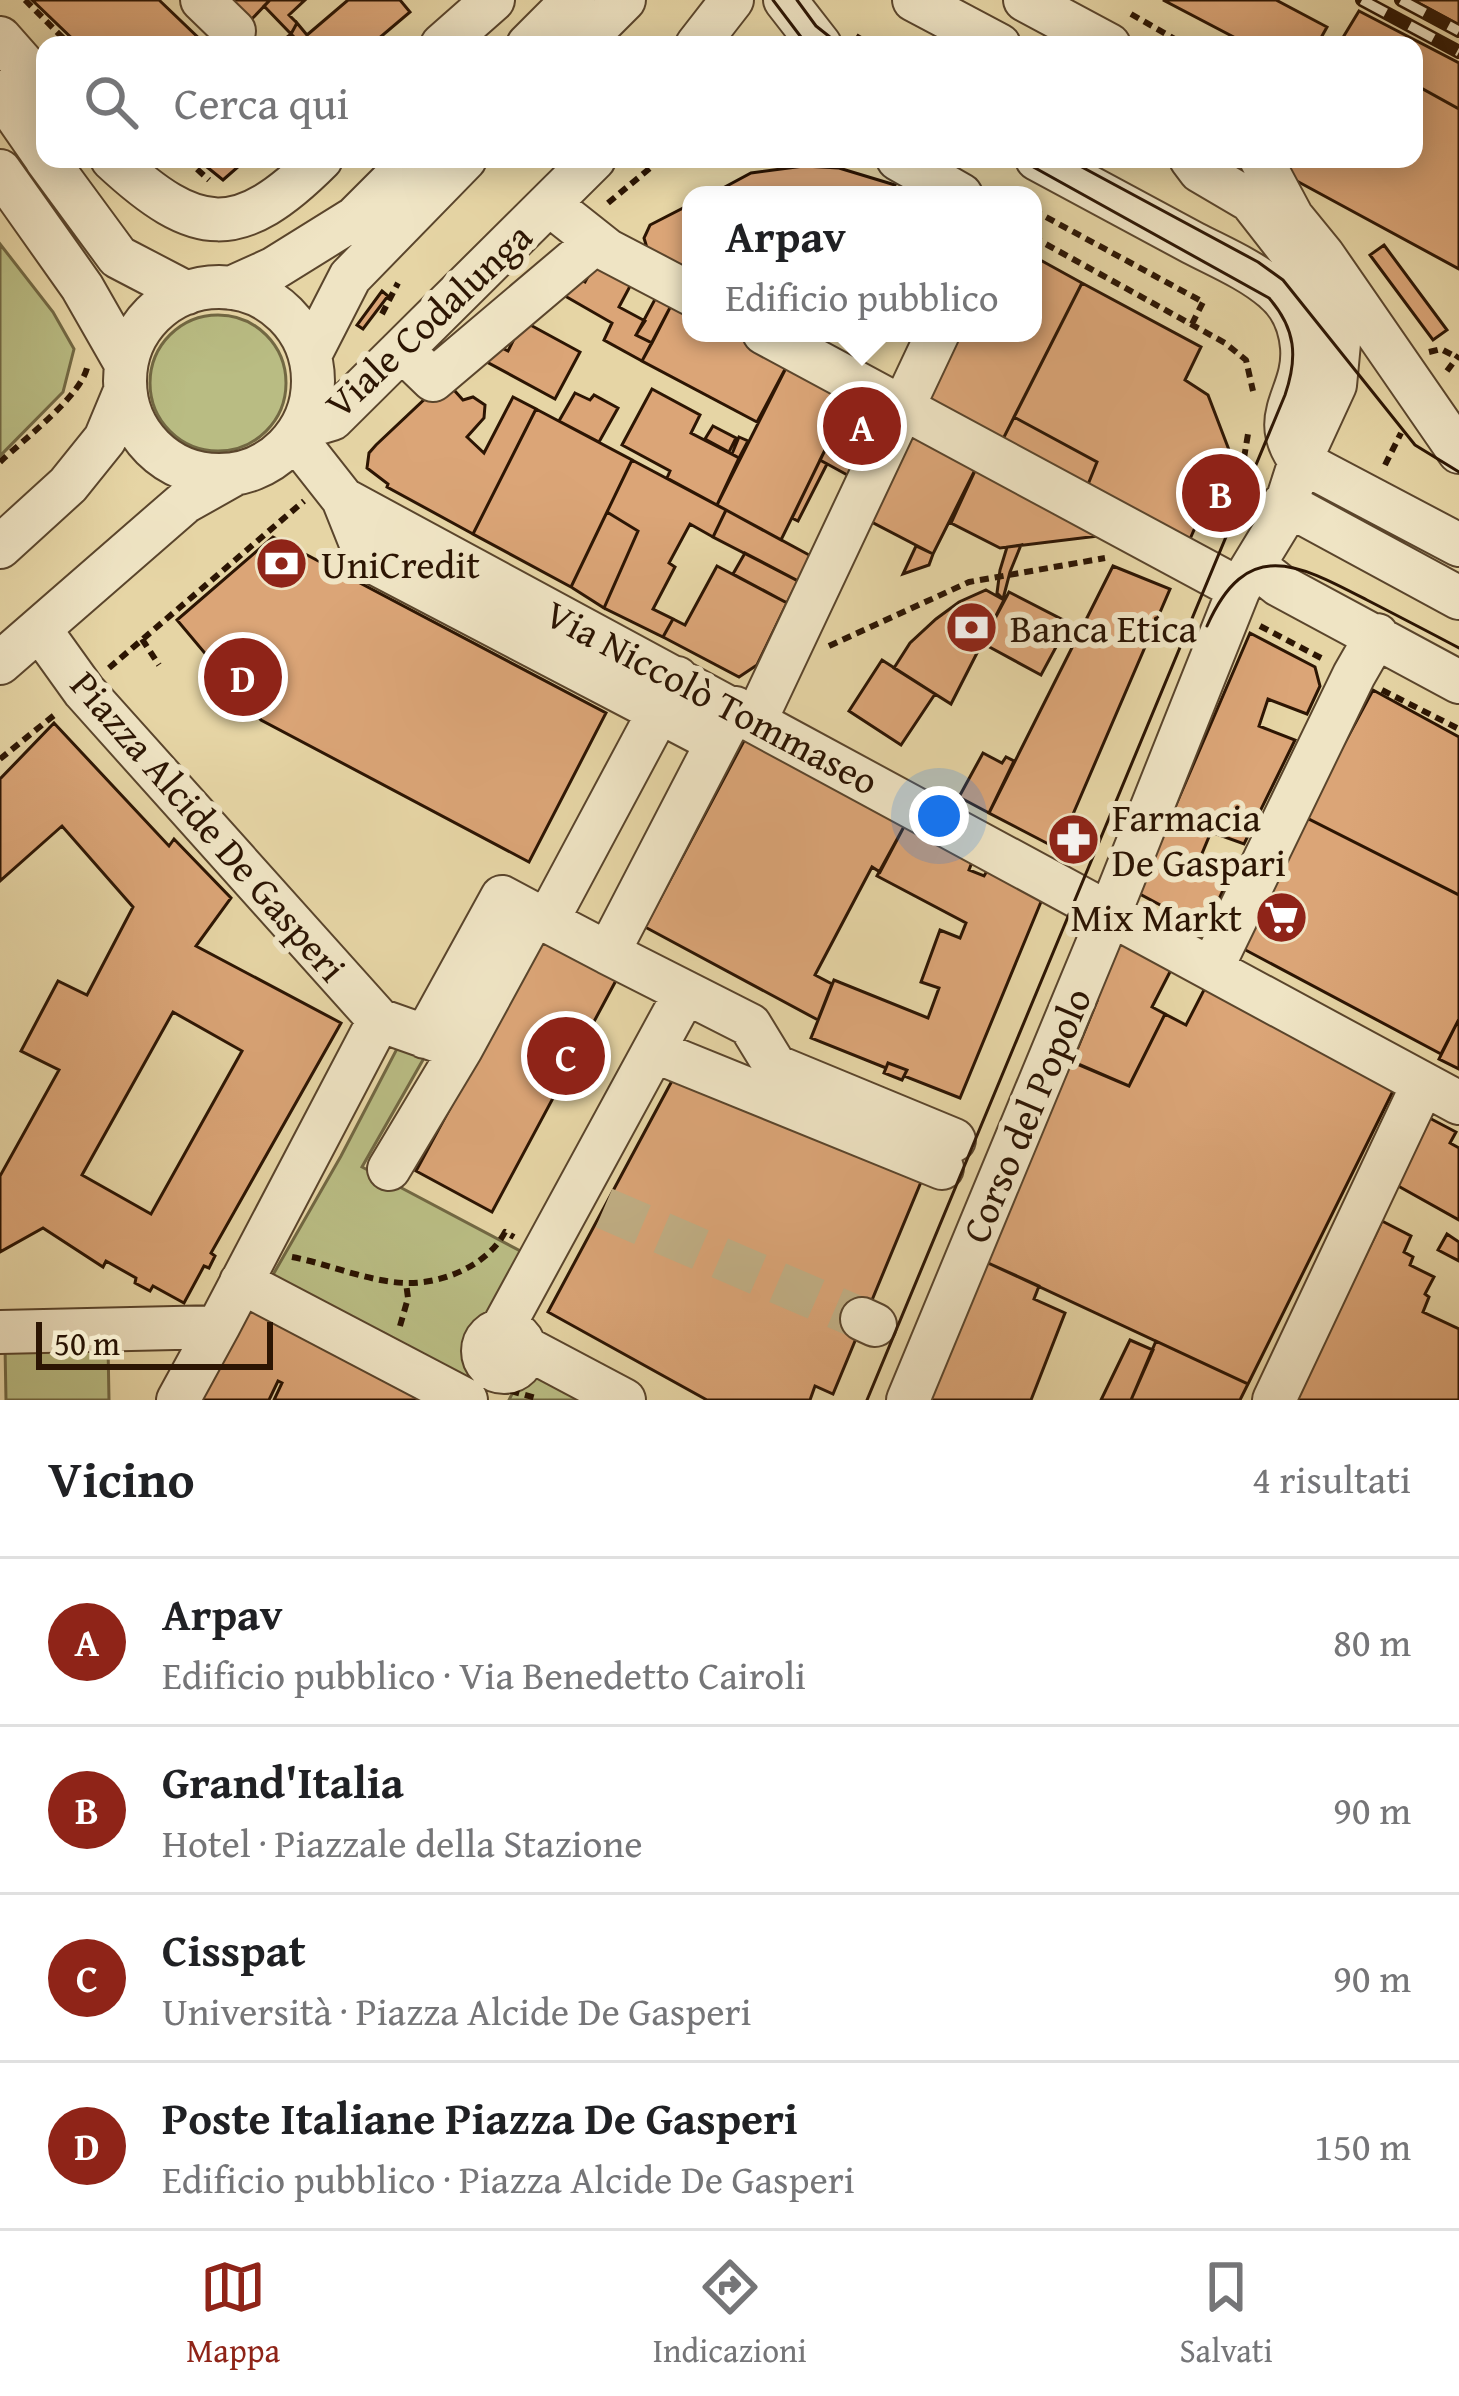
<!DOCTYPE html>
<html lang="it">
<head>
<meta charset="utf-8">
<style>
	:root { --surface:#fff; --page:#f6f6f6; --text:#202124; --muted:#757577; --line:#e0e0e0; --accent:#8f2418 }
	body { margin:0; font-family:"Gentium Book Plus",serif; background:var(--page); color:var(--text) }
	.scale { position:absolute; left:36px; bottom:30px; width:237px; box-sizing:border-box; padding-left:12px; border:6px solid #2c1503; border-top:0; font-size:33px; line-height:42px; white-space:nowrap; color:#2c1503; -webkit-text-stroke:9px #efe4c4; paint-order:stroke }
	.you { position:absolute; left:939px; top:816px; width:42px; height:42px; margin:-30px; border:9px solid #fff; border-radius:50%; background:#1a73e8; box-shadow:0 0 0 18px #1a73e833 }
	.badge { display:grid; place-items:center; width:78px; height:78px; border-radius:50%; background:var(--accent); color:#fff; font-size:39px; font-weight:700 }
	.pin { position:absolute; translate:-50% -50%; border:6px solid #fff; box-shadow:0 3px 12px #0006 }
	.popup { position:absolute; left:682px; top:186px; width:360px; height:156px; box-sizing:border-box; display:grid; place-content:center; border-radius:24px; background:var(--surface); filter:drop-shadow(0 3px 9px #0005); font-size:39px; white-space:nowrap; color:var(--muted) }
	.popup b { font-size:45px; color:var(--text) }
	.popup::after { content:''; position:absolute; left:50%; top:100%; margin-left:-24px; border:24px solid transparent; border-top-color:var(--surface) }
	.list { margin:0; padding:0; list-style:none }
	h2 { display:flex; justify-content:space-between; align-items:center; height:156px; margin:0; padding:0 48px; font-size:51px }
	h2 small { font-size:39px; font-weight:400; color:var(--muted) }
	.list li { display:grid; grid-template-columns:78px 1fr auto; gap:36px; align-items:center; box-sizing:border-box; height:168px; padding:0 48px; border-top:3px solid var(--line) }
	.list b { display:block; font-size:45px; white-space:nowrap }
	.list p { margin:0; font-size:39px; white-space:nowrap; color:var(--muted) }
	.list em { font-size:39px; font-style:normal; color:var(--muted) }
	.icon { flex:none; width:66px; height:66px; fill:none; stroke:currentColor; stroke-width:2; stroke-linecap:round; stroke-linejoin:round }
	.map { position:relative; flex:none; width:1459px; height:1400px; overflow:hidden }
	.search { position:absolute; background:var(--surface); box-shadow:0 6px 30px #0003; left:36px; right:36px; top:36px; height:132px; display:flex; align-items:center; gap:30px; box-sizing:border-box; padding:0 42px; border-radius:24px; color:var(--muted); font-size:45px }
	.sheet { height:828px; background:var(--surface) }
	nav { display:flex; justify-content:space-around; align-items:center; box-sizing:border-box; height:168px; border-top:3px solid var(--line); background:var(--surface); font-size:33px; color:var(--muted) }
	nav a { display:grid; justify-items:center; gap:6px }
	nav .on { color:var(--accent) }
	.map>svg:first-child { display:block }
	.green { fill:#b9bc83; stroke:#726843; stroke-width:3 }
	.building { fill:#dba577; stroke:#2c1503; stroke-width:3; fill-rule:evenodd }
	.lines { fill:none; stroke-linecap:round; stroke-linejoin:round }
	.minor-tunnel { stroke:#c1af85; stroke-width:42; stroke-dasharray:42 21; stroke-linecap:butt }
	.minor-casing { stroke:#5a452c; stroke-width:46 }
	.path { stroke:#2c1503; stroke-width:6; stroke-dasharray:9 6; stroke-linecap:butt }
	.minor { stroke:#efe4c4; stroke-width:42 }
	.tram { stroke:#2c1503; stroke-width:3 }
	.rail-casing { stroke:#2c1503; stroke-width:14 }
	.rail { stroke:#efe4c4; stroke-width:9; stroke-dasharray:27; stroke-linecap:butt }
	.labels { text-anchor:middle; stroke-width:12; stroke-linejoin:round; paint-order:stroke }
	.street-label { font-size:39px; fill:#2c1503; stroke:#efe4c4 }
	.poi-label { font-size:39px; fill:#2c1503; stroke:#efe4c4; text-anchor:start }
</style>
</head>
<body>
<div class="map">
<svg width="1459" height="1400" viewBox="0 0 1459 1400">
	<rect width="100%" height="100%" fill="#e6d5a5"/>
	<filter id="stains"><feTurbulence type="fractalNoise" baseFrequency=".00167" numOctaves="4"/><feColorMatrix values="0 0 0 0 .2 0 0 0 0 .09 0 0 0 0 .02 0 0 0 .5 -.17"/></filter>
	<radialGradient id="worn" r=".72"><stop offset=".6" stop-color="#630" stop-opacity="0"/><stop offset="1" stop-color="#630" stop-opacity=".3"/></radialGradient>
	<!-- green -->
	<path class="green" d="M0,244L53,312L74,349L63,392L0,456Z
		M150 383a68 68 0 1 1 136 0a68 68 0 1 1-136 0Z
		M401,1041L428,1051L362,1167L524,1253L476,1346L469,1384L384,1333L290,1297L270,1280L341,1156Z
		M108,1345L109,1400H6L5,1346Z
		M529,1360L605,1400H509Z"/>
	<!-- building -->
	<path class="building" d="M32,0H159L206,45H79Z
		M225,0H270L248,23Z
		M270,0H305L289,15L297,23L291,34L264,6Z
		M348,0H400L410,12L378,39L382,45H302L291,34L297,23L307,35Z
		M1163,0H1276L1327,27L1317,45H1249Z
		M1413,0H1459V25Z
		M1359,11L1459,63V109L1414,84V45L1339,44Z
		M291,34L302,45H277Z
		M1414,84L1459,109V269L1282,173L1290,159H1414Z
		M197,159H247L223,180Z
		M804,166L839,168L895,185L889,195H710L751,173Z
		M691,204V273L647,248L644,238L650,225Z
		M1384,245L1447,330L1433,340L1370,255Z
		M599,256L636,275L619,307L645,321L636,335L652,343L642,361L604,340L612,323L565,296L576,277L585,282Z
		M1033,256L1082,283L1002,441L924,398L956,333H1033Z
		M1082,283L1201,347L1185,380L1208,395L1229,450L1190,539H1181L1087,487L1097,462L1014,417Z
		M661,288L676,296L652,343L636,335Z
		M382,291L388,296L363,329L357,325Z
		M676,296L691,304V333H744L791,358L757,422L642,361Z
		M523,321L580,352L555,399L485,361L498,346L508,351Z
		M791,358L884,409L860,458L829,442L781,540L717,505Z
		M445,380L463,400L473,397L485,405L484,418L467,437L484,453L513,397L536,409L473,534L387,487L388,484L367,468L369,453L376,445Z
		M652,389L700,415L691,433L739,458L717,505L667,478L670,471L622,445Z
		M575,393L590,400L594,395L618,408L599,442L559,421Z
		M536,409L632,460L571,587L473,534Z
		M1014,417L1097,462L1087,487L1002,441Z
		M912,425L979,462L933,554L864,518Z
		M713,426L736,438L729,452L705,439Z
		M739,437L748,441L739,458L732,454Z
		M829,442L860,458L851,477L820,460Z
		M632,460L726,510L713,537L690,524L669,563L675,567L653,609L673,619L663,637L604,608L638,531L607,512Z
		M820,460L827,464L798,521L792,518Z
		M979,462L1098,536L1000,548L951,523Z
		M726,510L811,556L798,581L713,537Z
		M607,512L638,531L604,608L571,587Z
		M273,537L606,713L529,862L261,720L177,620Z
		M1021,545L1010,572L1003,599L997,593L1000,570L1007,547Z
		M916,546L933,554L929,565L903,574Z
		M745,553L798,581L787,603L733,574Z
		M717,566L787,603L757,665L739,677L663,637L673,619L685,625Z
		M1113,566L1170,589L1058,849L989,813Z
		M986,590L1004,600L951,704L894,668L910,643L936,619L959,602Z
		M1009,592L1069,623L1041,675L982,643Z
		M1250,633L1315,667L1320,686L1307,714L1268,699L1259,726L1295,740L1244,844L1211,832L1201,856L1233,869L1205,929L1138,893Z
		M882,660L935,694L901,745L849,711Z
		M1373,690L1459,737V895L1305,817Z
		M54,723L169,846L174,839L231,898L196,946L341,1023L211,1253L215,1256L209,1268L204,1266L184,1303L153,1286L150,1291L135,1283L136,1278L106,1261L103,1267L43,1228L0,1252V1176L59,1070L21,1051L58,981L87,995L133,907L62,826L0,881V779ZM173,1012L242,1051L151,1214L82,1175Z
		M745,739L907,821L880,872L872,867L815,975L832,984L818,1020L645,927Z
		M983,753L1002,763L1006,757L1014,761L989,813L959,797Z
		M1307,818L1459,895V1019L1441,1054L1238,946Z
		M907,821L974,857L969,870L984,876L987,871L1043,897L960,1098L904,1076L907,1070L888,1063L886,1068L811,1038L834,980L928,1018L939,988L921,982L940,930L960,938L966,923L877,876Z
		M545,933L620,973L492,1212L416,1171Z
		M1123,937L1173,966L1152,1007L1165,1014L1129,1086L1072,1062L1097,1001L1093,1000Z
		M1207,984L1394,1089L1248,1384L986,1262L1069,1060L1129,1086L1165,1014L1186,1025Z
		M1459,1019V1069L1439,1059Z
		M888,1063L907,1070L902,1080L884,1073Z
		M673,1079L921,1182L833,1394L815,1386L810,1400H707L548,1312Z
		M1418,1112L1456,1132L1450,1143L1459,1148V1220L1382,1177Z
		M1382,1221L1411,1236L1404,1252L1413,1257L1410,1265L1434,1277L1425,1294L1429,1297L1423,1312L1459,1329V1400H1296Z
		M1447,1234L1459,1242V1261L1438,1250Z
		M986,1262L1039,1286L1034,1299L1065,1313L1031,1400H924Z
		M250,1296L446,1400H274L282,1383L278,1381L269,1400H197Z
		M1130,1340L1153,1350L1131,1400H1101Z
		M1156,1341L1248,1384L1240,1400H1131Z"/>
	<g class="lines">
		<!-- minor-tunnel -->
		<path class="minor-tunnel" d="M604,1208L862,1319"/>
		<defs>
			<path id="minor" d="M202,0L234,31
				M785,0L820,45
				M914,0L999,45
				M1025,0L1109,45
				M0,38L45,89
				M442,45L493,0
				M528,45L573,0
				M579,45L624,0
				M697,45L732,0
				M0,92L45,157
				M46,159L118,257L187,293
				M112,159C197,238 239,241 321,159
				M898,159L961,195
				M1037,159C1089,187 1141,215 1193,243C1220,257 1251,270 1274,290C1291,304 1300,324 1302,347C1306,395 1266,415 1300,461L1459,545
				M1261,159L1292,217L1323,255L1459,452
				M0,171L82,287L126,364
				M549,204L607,250L691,294
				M125 381a94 94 0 1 1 188 0a94 94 0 1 1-188 0Z
				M231,288L273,269L355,218L414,159
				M764,333L1239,589
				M404,352L433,380L596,242
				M310,355L350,277L465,159
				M302,428L332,419L594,159
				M295,438L343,499L1459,1103
				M343,499L367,559L717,742
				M1284,503L1459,598
				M0,547L68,485L105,439L125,391
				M1254,565L1279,585L1459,682
				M41,631L84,691L379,1020L461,1049L534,915
				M0,663L185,502L233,475
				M677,678L547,921L608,953L735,708
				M756,719L938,333
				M608,953L750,1025L775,1066L954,1140
				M1212,968L1354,675L1377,635
				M425,1037L502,897L547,921
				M654,1051L942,1168
				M389,1169L461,1049
				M241,1282L466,1400
				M862,1319L875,1325
				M502,1329L685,993
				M483 1351a21 21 0 1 1 42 0a21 21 0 1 1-42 0Z
				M0,1332L218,1327L379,1020
				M524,1347L624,1400
				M178,1400L218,1327
				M908,1400L1099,940L1239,589L1281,520L1300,461L1335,385L1339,343L1325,296L1251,201L1200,171L1191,159
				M1274,1400L1423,1084"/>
		</defs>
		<!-- minor casing -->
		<use href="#minor" class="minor-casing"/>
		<!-- path -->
		<path class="path" d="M25,0L70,45
			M1131,14L1185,45
			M856,36L870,45
			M186,159L209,180
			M608,203L661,159
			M1033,210L1203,302
			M1033,237L1225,343L1246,360L1253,391
			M382,314L398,283
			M1192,324L1203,302
			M1429,352L1441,349L1456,357
			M1447,371L1459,355
			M1244,458L1248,434
			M0,462C23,440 80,397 87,368
			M1385,465L1401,433
			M1260,626L1323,659
			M142,639L159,665
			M829,646L969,582L1105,558
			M109,668L304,501
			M1382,690L1459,729
			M0,759L58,712
			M292,1257C329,1264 369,1282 406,1283C443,1284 488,1265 505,1232L514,1237
			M400,1326L408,1298L406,1283
			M496,1387L536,1398"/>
		<!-- minor -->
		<use href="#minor" class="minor"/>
		<!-- tram -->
		<path class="tram" d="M773,0L807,45
			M797,0L816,26L840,45
			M1067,159L1258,262L1283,280L1415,445L1459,472
			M1207,626C1247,536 1298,564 1367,600C1398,616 1429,632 1459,648
			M867,1400L1285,395C1298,357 1296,329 1269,298L1019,159"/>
		<defs>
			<path id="rail" d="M1362,0L1459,52
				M1401,0L1459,31"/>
		</defs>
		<!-- rail casing -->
		<use href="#rail" class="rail-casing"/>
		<!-- rail -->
		<use href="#rail" class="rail"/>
	</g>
	<!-- icons -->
	<defs>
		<symbol id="bank-disc" viewBox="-11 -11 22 22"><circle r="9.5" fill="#8f2418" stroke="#efe4c4"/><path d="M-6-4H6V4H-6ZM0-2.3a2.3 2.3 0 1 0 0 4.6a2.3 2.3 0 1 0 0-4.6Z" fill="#fff"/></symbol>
		<symbol id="pharmacy-disc" viewBox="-11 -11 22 22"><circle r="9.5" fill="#8f2418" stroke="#efe4c4"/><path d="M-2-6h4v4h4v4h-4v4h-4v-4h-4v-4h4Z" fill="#fff"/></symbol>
		<symbol id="supermarket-disc" viewBox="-11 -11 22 22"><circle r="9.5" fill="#8f2418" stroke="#efe4c4"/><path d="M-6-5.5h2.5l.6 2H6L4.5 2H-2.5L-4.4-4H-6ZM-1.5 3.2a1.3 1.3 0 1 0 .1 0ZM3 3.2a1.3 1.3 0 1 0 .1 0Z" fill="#fff"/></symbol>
	</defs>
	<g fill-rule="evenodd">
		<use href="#bank-disc" x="252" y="534" width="59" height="59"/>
		<use href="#bank-disc" x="942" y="598" width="59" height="59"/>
		<use href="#pharmacy-disc" x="1044" y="810" width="59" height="59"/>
		<use href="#supermarket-disc" x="1252" y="888" width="59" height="59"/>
	</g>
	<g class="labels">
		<!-- street labels -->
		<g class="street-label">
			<text transform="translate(428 320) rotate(-43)" y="14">Viale Codalunga</text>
			<text transform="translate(712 697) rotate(28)" y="14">Via Niccolò Tommaseo</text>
			<text transform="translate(209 826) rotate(49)" y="14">Piazza Alcide De Gasperi</text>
			<text transform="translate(1026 1115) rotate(-67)" y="14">Corso del Popolo</text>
		</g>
		<!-- poi labels -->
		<g class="poi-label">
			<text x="321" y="578">UniCredit</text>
			<text x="1010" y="642">Banca Etica</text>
			<text x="1112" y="831">Farmacia<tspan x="1112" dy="45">De Gaspari</tspan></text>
			<text x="1242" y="931" text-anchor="end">Mix Markt</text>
		</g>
	</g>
	<rect width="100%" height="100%" filter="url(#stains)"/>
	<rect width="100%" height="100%" fill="url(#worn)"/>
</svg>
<div class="scale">50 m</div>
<div class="you"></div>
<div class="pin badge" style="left:862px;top:426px">A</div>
<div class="popup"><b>Arpav</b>Edificio pubblico</div>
<div class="pin badge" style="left:1221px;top:493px">B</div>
<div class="pin badge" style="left:566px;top:1056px">C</div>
<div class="pin badge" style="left:243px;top:677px">D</div>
<div class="search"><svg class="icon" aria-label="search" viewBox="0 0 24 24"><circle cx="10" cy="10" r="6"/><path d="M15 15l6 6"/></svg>Cerca qui</div>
</div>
<section class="sheet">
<h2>Vicino<small>4 risultati</small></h2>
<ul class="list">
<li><span class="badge">A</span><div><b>Arpav</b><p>Edificio pubblico · Via Benedetto Cairoli</p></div><em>80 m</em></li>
<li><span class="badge">B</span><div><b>Grand'Italia</b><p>Hotel · Piazzale della Stazione</p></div><em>90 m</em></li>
<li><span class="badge">C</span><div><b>Cisspat</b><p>Università · Piazza Alcide De Gasperi</p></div><em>90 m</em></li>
<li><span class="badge">D</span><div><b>Poste Italiane Piazza De Gasperi</b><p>Edificio pubblico · Piazza Alcide De Gasperi</p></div><em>150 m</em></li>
</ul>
</section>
<nav>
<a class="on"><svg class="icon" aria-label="map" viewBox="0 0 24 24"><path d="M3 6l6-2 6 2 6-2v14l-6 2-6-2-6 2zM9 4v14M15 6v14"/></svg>Mappa</a>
<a><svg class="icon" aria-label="directions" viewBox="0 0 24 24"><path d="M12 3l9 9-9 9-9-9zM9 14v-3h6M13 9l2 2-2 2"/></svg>Indicazioni</a>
<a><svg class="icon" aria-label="saved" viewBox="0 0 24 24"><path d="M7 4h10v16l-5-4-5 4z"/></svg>Salvati</a>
</nav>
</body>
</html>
